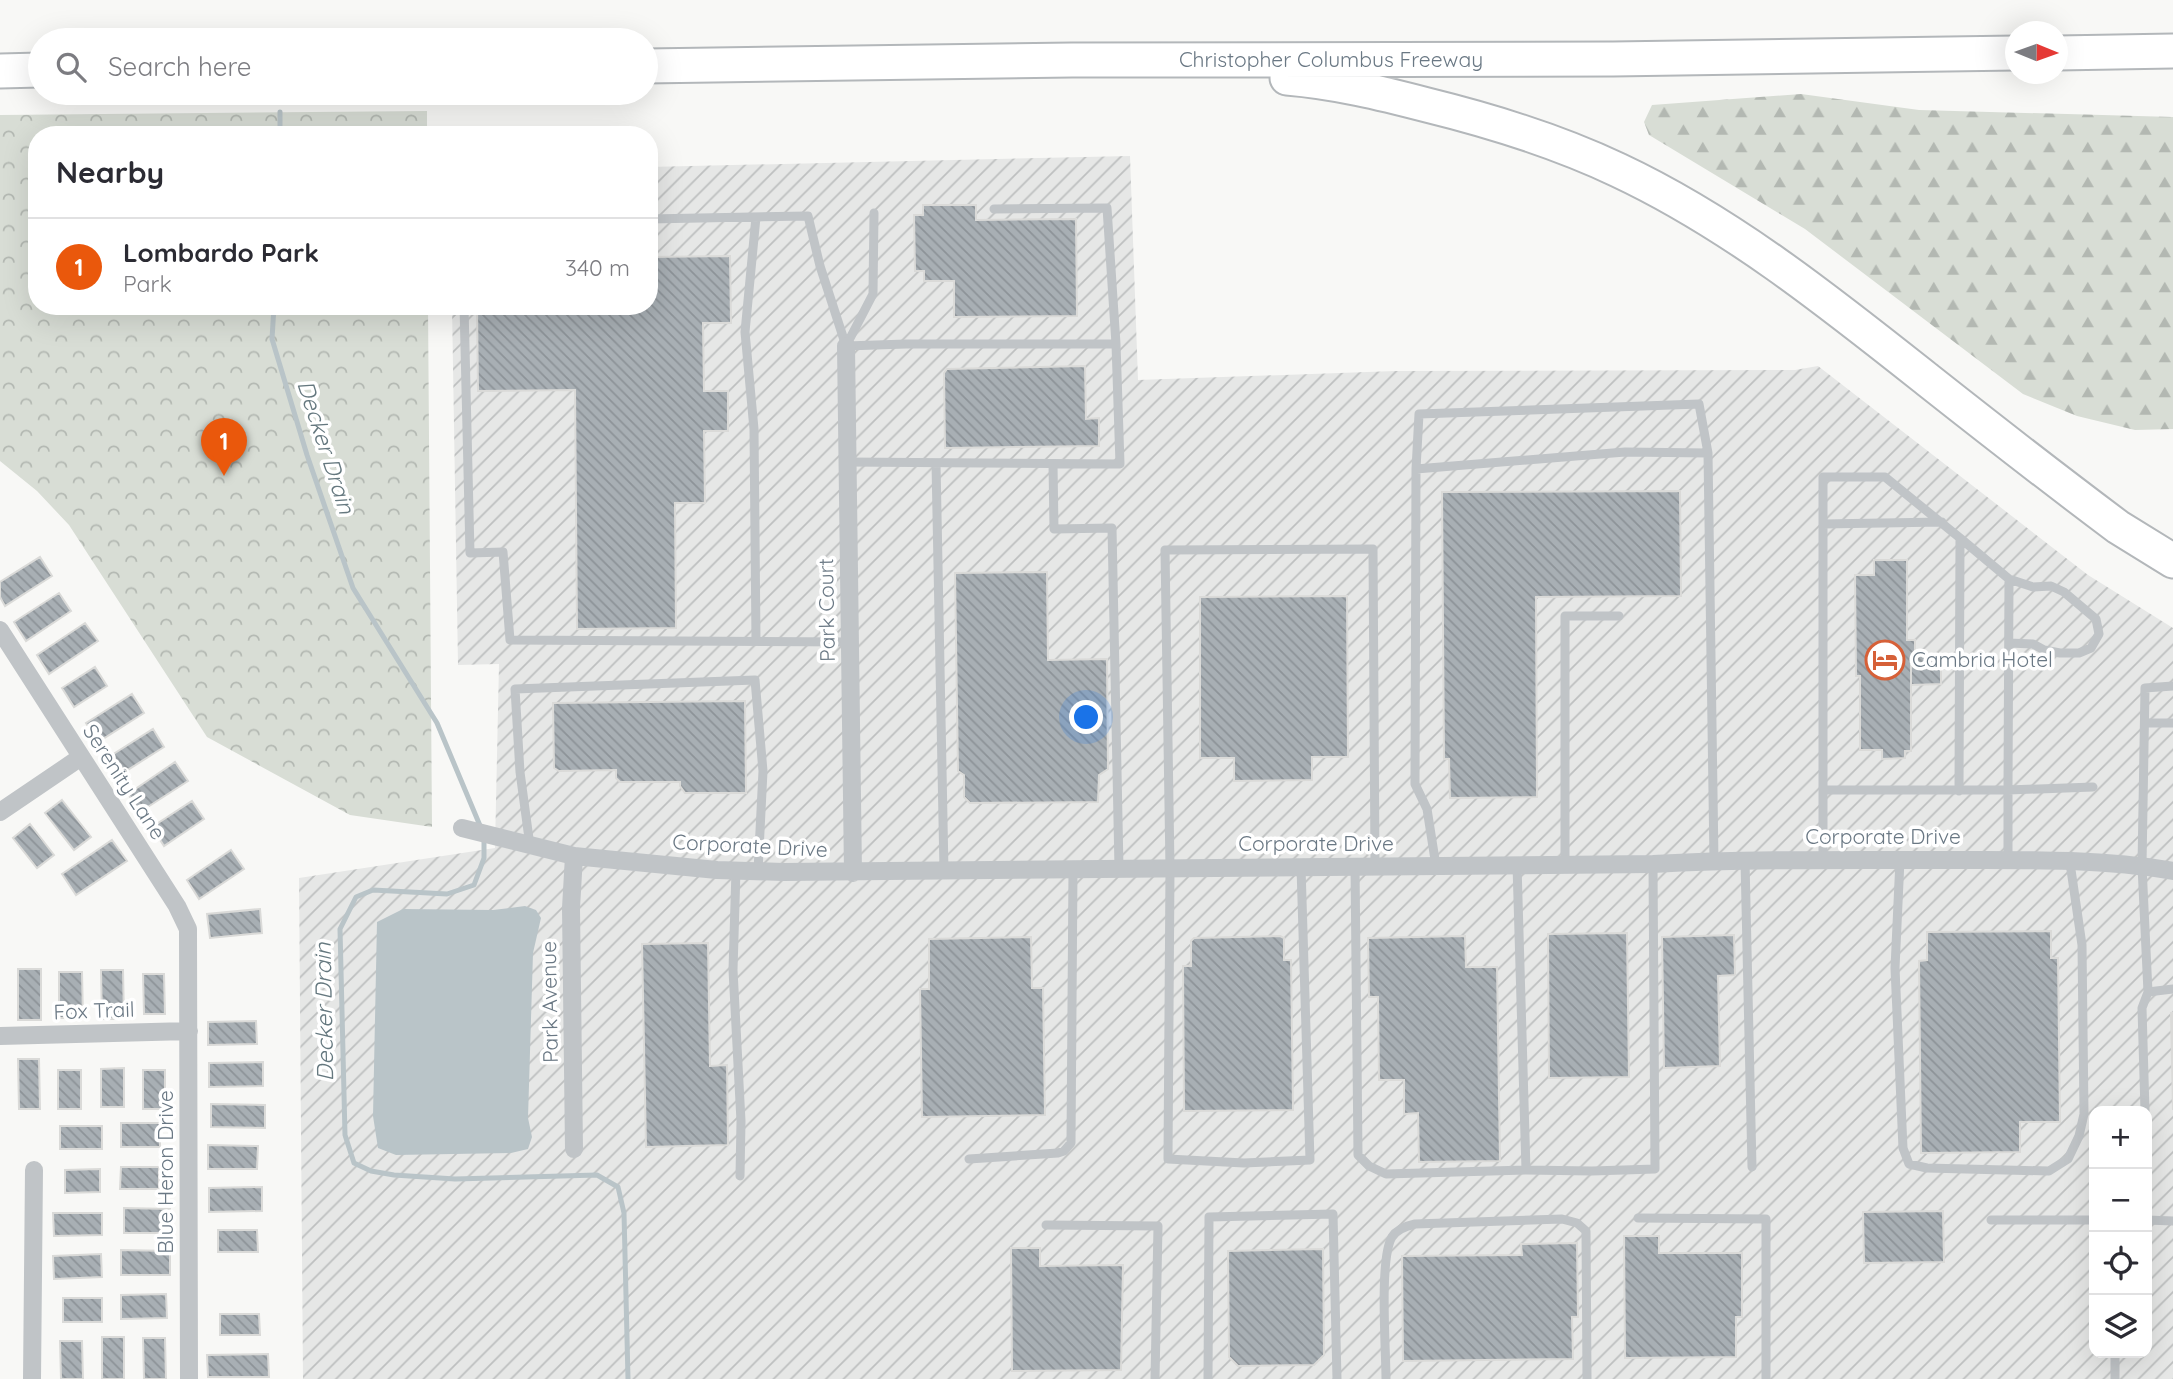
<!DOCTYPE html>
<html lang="en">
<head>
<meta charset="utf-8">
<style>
	:root { --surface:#fff; --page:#f2f2f3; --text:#2b2b33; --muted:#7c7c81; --line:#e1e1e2; --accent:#ea580c }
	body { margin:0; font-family:Quicksand,sans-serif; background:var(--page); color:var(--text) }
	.controls { position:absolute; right:21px; bottom:21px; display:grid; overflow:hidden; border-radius:14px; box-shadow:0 7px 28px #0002 }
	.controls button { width:63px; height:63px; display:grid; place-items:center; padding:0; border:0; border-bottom:2px solid var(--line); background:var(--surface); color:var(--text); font:35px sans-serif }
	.compass { position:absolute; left:2005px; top:21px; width:63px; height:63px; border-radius:50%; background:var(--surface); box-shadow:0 7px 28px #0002; rotate:91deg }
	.you { position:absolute; left:1087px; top:718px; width:24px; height:24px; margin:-18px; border:5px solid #fff; border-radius:50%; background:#1a73e8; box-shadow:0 0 0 10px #1a73e833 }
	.badge { display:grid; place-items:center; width:46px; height:46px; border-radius:50%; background:var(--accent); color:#fff; font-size:23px; font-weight:700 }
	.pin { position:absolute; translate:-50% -58px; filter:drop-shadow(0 2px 4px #0008) }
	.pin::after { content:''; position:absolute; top:37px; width:24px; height:21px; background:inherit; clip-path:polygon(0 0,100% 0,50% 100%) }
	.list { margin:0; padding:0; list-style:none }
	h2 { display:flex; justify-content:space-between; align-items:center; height:91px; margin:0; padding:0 28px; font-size:30px }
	h2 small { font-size:23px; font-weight:400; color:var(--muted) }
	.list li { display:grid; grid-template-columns:46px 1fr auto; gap:21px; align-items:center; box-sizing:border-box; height:98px; padding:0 28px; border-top:2px solid var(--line) }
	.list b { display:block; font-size:26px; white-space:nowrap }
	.list p { margin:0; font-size:23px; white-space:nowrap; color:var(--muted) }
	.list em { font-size:23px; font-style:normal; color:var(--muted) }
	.icon { flex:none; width:38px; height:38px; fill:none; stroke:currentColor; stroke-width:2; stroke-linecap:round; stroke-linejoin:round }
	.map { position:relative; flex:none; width:2173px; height:1379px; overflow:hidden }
	.search { position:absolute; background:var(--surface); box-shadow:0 7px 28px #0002; left:28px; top:28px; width:630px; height:77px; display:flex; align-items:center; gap:18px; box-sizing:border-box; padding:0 24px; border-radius:38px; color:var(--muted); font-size:26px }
	.panel { position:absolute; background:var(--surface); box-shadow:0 7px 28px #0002; left:28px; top:126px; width:630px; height:189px; border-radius:28px }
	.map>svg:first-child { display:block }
	.industrial { fill:url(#industrial-furrows); fill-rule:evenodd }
	.forest { fill:url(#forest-firs) }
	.park { fill:url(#park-crowns) }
	.water { fill:#b9c4c8 }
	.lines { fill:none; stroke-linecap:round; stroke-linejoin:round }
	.stream { stroke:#b9c4c8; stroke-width:5 }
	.building { fill:url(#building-back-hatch); stroke:#dadad8; stroke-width:2 }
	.highway-casing { stroke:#b3b7ba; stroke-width:37 }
	.lane { stroke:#c0c4c7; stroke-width:9 }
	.street { stroke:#c0c4c7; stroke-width:18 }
	.highway { stroke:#fff; stroke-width:33 }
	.labels { text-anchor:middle; stroke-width:7; stroke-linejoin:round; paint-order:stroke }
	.street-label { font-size:21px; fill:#6a7884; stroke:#fff }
	.poi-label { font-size:21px; fill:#6a7884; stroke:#fff; text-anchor:start }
	.water-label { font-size:23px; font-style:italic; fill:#65787f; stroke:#fff }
</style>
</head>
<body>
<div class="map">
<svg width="2173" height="1379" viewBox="0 0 2173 1379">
	<defs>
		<pattern id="industrial-furrows" width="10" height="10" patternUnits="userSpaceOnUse" patternTransform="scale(1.75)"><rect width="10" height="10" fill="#e6e7e6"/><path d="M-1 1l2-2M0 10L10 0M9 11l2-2" fill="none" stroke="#bec0c0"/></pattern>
		<pattern id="forest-firs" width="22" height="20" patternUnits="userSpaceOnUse" patternTransform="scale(1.75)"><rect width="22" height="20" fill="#d8ddd5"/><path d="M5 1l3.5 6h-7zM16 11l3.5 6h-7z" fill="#b3b8b2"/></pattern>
		<pattern id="park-crowns" width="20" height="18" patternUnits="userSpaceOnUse" patternTransform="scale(1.75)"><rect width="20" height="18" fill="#d8ddd5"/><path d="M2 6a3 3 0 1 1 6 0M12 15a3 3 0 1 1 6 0" fill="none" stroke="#b3b8b2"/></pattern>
		<pattern id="building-back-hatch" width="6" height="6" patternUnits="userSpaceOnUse" patternTransform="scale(1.75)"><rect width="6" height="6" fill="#a8afb4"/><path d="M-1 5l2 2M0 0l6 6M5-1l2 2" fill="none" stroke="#8d9398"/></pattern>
	</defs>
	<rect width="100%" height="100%" fill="#f8f8f6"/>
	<!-- industrial -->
	<path class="industrial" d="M1130,156L1138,380L1395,371L1795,370L1818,366L2088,575L2173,628V1379H303L299,878L495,848L499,664L458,665L452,306H649V167ZM2094,1111H2147V1353H2094Z"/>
	<!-- forest -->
	<path class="forest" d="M1801,94L1919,110L2173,117V429L2135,430L2077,416L2023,394L1805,229L1649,135L1644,122L1652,105Z"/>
	<!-- park -->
	<path class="park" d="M427,111V135H37V306H428L432,827L350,815L207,737L69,525L37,491L0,461V115Z"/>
	<!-- water -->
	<path class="water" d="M525,906L536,910L541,918L533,953L528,1118L532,1137L528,1149L511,1153L396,1155L378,1148L373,1116L377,922L403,909L493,910Z"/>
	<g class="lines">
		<!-- stream -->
		<path class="stream" d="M280,135V112
			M274,306L272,339L307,455L353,588L437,723L481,828
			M484,837V858L474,885L447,894L373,890L356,897L340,929L345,1135L354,1163L371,1171L394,1175L455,1179L597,1175L618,1187L624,1213L628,1379"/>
	</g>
	<!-- building -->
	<path class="building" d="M923,205H976V220L1076,219L1077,316L954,317V281H924V271H915L914,215H923Z
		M730,256L731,323H703L704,391H728V431H704L705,503H675L676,628L577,629L575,390L478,391L477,306H649V257Z
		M1085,366L1086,419L1099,418V446L945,448L944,373L947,369Z
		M1680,491L1681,596L1536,597L1537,797L1450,798L1449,759H1444L1442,492Z
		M40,557L52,576L5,606L0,597V582Z
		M1874,560H1907V640H1915V665H1911V751H1905V758L1882,759V750H1860V676H1856L1855,575H1874Z
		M1047,572L1048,660L1107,659L1108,769L1099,775L1098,802L970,803L964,797V775L958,771L955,573Z
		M59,593L71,611L26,641L14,622Z
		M1347,596L1348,757H1312V780L1234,781V758H1200V597Z
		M85,623L98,641L49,674L37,655Z
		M1915,654H1941V684L1911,685V665H1915Z
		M95,667L107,686L74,707L62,688Z
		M132,694L144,713L98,742L86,723Z
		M745,701L746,793H685L680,786V782H620L616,778V770L559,771L554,768L553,703Z
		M153,729L164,747L115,778L104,760Z
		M175,762L188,781L140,812L128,794Z
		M62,800L91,837L74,850L45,813Z
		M192,801L204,819L164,846L152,827Z
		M30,824L54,855L37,868L13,838Z
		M112,840L127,861L76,895L62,874Z
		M231,850L244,869L199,899L187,880Z
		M260,909L262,933L210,938L207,914Z
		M2051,931V958H2058L2060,1122H2020V1152L1921,1153L1919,961L1927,960V932Z
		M1627,933L1629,1077L1549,1078L1548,934Z
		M1734,935L1735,975L1718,976L1720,1066L1664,1068L1662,937Z
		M1280,936L1284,938V960H1291L1293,1110L1184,1111L1183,966H1191V941L1194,938Z
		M1465,936L1466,967H1497L1500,1161L1419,1162L1418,1113L1404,1114V1080H1379L1378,997H1369L1368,938Z
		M1031,937L1032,988H1043L1045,1115L922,1117L920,989H929V939Z
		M708,943L710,1066L727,1065L728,1145L646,1147L642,944Z
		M18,969H41V1020H18Z
		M101,970H123L124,1019H102Z
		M59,972H82L83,1018H59Z
		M143,974H164L165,1014H144Z
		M2171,1013H2173V1110Z
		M256,1021L257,1044L208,1045V1022Z
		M18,1059H39L40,1109H19Z
		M263,1062V1086L209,1087V1063Z
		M124,1068V1107H101V1069Z
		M58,1070H81V1109H58Z
		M143,1070H165V1109H143Z
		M211,1104L265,1105V1128L211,1127Z
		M121,1123H160V1147H121Z
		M60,1126H102V1149H60Z
		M208,1145L258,1146L257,1169H208Z
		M121,1167H159V1189H120Z
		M100,1169V1192L65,1193V1170Z
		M262,1187V1211L209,1212V1188Z
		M124,1208L170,1209V1233H124Z
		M1943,1211L1944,1262L1864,1263L1863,1212Z
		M53,1213H102V1235L54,1236Z
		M218,1230H257L258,1252H218Z
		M1624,1236H1659V1253H1742V1317H1736V1357L1625,1358Z
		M1577,1243L1578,1317H1572L1573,1359L1403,1361L1402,1256L1522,1255L1521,1244Z
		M1011,1248H1040V1266L1123,1265L1121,1370L1012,1371Z
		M1323,1249L1324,1355L1314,1365L1238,1366L1229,1357L1228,1251Z
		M121,1250L170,1251V1275H121Z
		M101,1254L102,1277L54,1279L53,1256Z
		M166,1294L167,1318L121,1319V1295Z
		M63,1298H102V1322H63Z
		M220,1314H259L260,1335H220Z
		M102,1337H124V1379H102Z
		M143,1338H165L166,1379H144Z
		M60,1341H82L83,1379H61Z
		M268,1354L269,1377H208L207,1355Z"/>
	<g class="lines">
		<defs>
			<path id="highway" d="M2058,53L2173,51
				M646,66L1072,60L1613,59L2016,53
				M0,71L40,70
				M1287,78C1335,82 1381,93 1427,105C1492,121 1557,141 1618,170C1731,223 1832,304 1929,381C1991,430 2054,479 2118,527L2173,561"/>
		</defs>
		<!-- highway casing -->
		<use href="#highway" class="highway-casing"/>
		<!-- lane -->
		<path class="lane" d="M994,209L1107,208L1116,344
			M649,219L808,216L820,266L846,346
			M464,306L470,553L503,552L510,640L850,642
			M846,346L906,344H1116L1120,464L846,462
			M846,346L873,294L874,213
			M936,463L944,871
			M1053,464L1054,529L1112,528L1119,868
			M1416,469L1419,414L1699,404L1708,453L1714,861
			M1823,524L1942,522
			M756,641L754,429L745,332L756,217
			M2009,643L2033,644L2044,650L2060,653H2079L2091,648L2099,634L2096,619L2064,592L2051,586L2033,587L2009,579
			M2173,686L2145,688L2142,866L2148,992L2173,989
			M2145,723H2173
			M1823,790V477H1885L1960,538
			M1959,791L1960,538L2009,579L2008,790L2093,787
			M530,846L520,772L515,689L755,680L763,771L758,871
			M1823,860V790H2008V860
			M1900,860L1895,968L1903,1148L1909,1164L1927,1168L2049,1171L2068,1159L2079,1136L2084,1114L2082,945L2070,863
			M1745,861L1752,1167
			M1517,865L1526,1170L1592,1171L1655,1169L1653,864
			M1565,865V616H1619
			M1355,866L1358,1155L1369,1166L1386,1174L1526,1170
			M1436,866L1427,809L1415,784L1416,469L1625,452L1708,453
			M1301,867L1310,1160L1244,1163L1168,1159L1170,868L1165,550L1373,549L1375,866
			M736,870L733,970L741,1121L740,1176
			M2145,1111L2142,1008L2148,992
			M969,1159L1058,1153L1064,1151L1071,1143L1073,869
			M1638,1218L1766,1219V1379
			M1991,1220H2094
			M2147,1220L2173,1221
			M1046,1225L1158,1226L1155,1379
			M1208,1379L1209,1217L1333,1214L1337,1379
			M1386,1379C1386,1349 1379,1259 1392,1237C1397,1229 1406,1226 1415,1224L1562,1219L1577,1223L1586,1231L1587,1379
			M2115,1379V1353"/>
		<!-- street -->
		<path class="street" d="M846,346L853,873
			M0,630L177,906L188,929L189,1379
			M0,812L81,757
			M462,828L574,856L717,870L783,872L1653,864C1748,859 1844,860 1940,860C2015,860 2099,858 2173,871
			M0,1036L189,1031
			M574,1149L571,908L574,856
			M32,1379L34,1170"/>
		<!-- highway -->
		<use href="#highway" class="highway"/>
	</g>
	<!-- icons -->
	<defs>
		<symbol id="hotel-ring" viewBox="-11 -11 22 22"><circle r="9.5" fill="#fff" stroke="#d66038" stroke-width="1.5"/><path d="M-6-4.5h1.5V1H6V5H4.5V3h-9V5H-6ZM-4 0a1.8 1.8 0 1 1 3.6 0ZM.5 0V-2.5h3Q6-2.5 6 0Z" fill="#d66038"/></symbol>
	</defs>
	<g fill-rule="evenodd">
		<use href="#hotel-ring" x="1863" y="638" width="44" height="44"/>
	</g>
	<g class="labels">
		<!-- street labels -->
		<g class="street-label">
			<text x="1331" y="67">Christopher Columbus Freeway</text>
			<text transform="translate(827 610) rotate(-91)" y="7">Park Court</text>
			<text transform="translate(124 782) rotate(57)" y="7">Serenity Lane</text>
			<text x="1883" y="844">Corporate Drive</text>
			<text x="1316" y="851">Corporate Drive</text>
			<text transform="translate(750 846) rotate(3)" y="7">Corporate Drive</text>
			<text transform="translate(550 1002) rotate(-91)" y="7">Park Avenue</text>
			<text transform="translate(94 1011) rotate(-2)" y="7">Fox Trail</text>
			<text transform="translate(166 1172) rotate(-90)" y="7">Blue Heron Drive</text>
		</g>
		<!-- poi labels -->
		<g class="poi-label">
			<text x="1912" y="667">Cambria Hotel</text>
		</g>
		<!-- water labels -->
		<g class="water-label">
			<text transform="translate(326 447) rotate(72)" y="8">Decker Drain</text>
			<text transform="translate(324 1012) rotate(-91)" y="8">Decker Drain</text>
		</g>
	</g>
</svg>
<div class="controls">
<button>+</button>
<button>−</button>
<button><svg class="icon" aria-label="locate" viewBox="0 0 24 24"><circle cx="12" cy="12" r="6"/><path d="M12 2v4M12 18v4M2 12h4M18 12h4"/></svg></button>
<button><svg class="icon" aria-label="layers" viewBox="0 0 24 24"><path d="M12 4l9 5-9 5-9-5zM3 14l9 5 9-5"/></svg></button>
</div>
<svg class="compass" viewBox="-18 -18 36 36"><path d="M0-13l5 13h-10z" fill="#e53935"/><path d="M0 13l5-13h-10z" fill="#7c7c81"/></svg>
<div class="you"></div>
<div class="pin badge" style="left:224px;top:476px">1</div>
<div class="search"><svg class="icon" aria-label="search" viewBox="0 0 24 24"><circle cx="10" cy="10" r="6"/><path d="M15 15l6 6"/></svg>Search here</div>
<section class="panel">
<h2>Nearby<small></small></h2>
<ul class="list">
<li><span class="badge">1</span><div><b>Lombardo Park</b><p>Park</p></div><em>340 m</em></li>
</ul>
</section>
</div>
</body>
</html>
